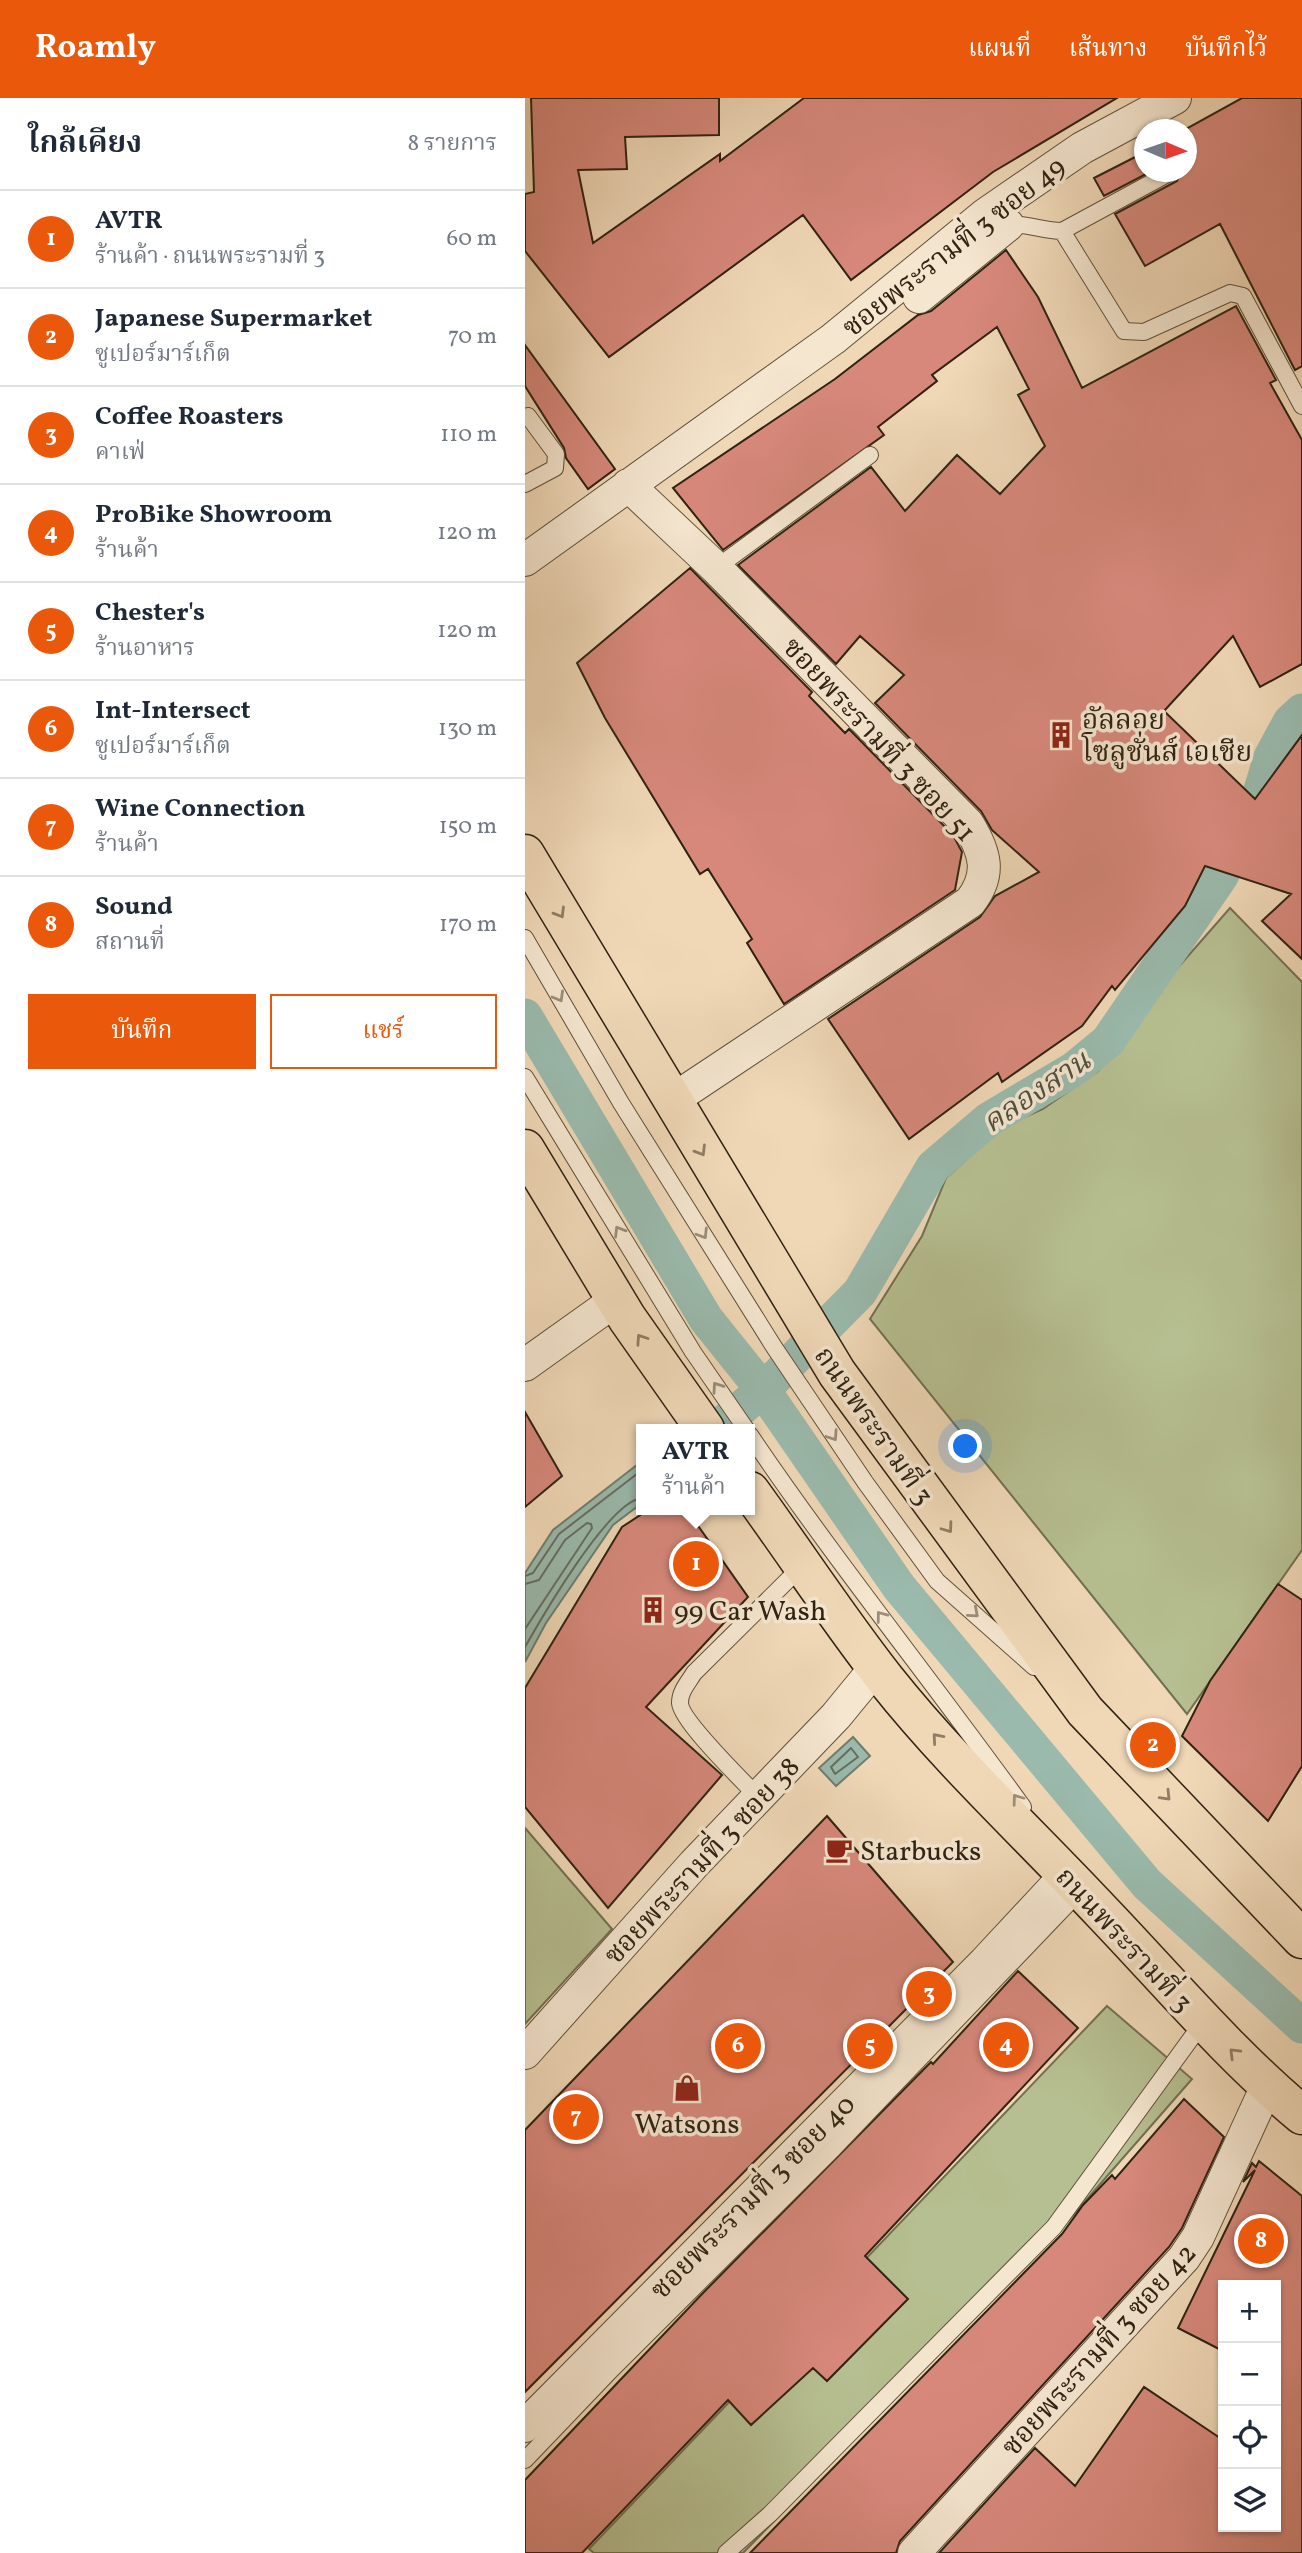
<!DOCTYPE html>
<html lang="th">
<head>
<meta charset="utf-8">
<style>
	:root { --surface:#fff; --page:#f2f2f3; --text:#1f2937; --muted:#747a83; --line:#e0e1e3; --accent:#ea580c }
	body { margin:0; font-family:Vollkorn,"Noto Serif Thai",serif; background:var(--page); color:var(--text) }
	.controls { position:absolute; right:21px; bottom:21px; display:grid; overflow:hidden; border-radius:0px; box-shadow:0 2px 5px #0004 }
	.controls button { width:63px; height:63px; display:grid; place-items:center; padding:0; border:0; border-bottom:2px solid var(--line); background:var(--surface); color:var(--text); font:35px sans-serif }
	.compass { position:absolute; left:609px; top:21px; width:63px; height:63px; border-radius:50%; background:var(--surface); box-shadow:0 2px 5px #0004; rotate:92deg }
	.you { position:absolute; left:441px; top:1349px; width:24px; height:24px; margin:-18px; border:5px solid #fff; border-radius:50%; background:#1a73e8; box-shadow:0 0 0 10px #1a73e833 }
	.badge { display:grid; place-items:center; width:46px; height:46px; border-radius:50%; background:var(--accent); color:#fff; font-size:23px; font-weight:700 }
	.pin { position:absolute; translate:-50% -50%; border:4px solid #fff; box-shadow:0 2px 7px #0006 }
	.popup { position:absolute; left:111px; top:1326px; width:119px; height:91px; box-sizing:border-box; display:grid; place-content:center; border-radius:0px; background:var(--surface); filter:drop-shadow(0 2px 5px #0005); font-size:23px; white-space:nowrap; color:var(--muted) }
	.popup b { font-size:26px; color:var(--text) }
	.popup::after { content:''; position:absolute; left:50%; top:100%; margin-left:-14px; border:14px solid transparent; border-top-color:var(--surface) }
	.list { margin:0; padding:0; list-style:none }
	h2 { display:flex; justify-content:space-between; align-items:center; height:91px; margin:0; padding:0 28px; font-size:30px }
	h2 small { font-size:23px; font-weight:400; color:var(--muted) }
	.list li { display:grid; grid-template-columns:46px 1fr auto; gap:21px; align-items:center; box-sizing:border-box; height:98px; padding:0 28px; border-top:2px solid var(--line) }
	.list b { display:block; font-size:26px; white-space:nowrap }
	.list p { margin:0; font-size:23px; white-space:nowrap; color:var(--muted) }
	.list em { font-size:23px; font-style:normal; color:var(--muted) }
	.actions { display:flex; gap:14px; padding:21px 28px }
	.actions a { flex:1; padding:16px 0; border:2px solid var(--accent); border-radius:0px; text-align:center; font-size:24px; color:var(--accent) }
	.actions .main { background:var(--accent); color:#fff }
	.icon { flex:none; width:38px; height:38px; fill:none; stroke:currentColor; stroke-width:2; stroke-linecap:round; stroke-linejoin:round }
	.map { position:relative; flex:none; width:777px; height:2455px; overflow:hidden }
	header { display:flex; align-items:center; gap:42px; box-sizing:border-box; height:98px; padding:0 35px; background:var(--accent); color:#fff }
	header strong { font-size:33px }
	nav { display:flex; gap:38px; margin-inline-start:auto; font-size:24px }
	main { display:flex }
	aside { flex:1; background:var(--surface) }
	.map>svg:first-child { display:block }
	.green { fill:#b6bf91; stroke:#727052; stroke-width:2 }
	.water { fill:#9abaad; stroke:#6f7d6f; stroke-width:2 }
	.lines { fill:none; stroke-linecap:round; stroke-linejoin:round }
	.shore { stroke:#646e60; stroke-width:2 }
	.canal { stroke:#9abaad; stroke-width:35 }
	.building { fill:#d7887b; stroke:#2f2212; stroke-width:2 }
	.service-casing { stroke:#5f503b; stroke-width:18 }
	.minor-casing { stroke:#5f503b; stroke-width:34 }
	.primary-casing { stroke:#2f2212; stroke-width:41 }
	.service { stroke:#f5e6d0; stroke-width:16 }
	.minor { stroke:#f5e6d0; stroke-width:32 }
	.primary { stroke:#f0d8b7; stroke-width:38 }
	.oneway { stroke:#907d64 }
	.oneway2 { stroke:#9c8e7a }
	.labels { text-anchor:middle; stroke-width:7; stroke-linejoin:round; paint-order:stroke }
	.street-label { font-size:28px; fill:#2f2212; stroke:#f5e6d0 }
	.poi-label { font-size:28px; fill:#2f2212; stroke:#f5e6d0; text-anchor:start }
	.water-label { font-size:30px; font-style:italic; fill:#4f5040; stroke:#f5e6d0 }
</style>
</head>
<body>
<header>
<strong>Roamly</strong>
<nav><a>แผนที่</a><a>เส้นทาง</a><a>บันทึกไว้</a></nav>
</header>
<main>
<aside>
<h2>ใกล้เคียง<small>8 รายการ</small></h2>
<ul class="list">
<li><span class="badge">1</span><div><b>AVTR</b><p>ร้านค้า · ถนนพระรามที่ 3</p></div><em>60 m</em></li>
<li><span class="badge">2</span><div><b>Japanese Supermarket</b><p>ซูเปอร์มาร์เก็ต</p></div><em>70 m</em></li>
<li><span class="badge">3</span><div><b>Coffee Roasters</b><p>คาเฟ่</p></div><em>110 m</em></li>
<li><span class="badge">4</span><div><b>ProBike Showroom</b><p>ร้านค้า</p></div><em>120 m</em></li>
<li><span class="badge">5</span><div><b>Chester's</b><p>ร้านอาหาร</p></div><em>120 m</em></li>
<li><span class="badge">6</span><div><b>Int-Intersect</b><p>ซูเปอร์มาร์เก็ต</p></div><em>130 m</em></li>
<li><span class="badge">7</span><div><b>Wine Connection</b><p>ร้านค้า</p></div><em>150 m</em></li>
<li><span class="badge">8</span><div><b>Sound</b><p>สถานที่</p></div><em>170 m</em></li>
</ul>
<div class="actions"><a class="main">บันทึก</a><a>แชร์</a></div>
</aside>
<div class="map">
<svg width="777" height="2455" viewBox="0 0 777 2455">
	<rect width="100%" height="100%" fill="#f0d8b7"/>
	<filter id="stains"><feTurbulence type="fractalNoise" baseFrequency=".00286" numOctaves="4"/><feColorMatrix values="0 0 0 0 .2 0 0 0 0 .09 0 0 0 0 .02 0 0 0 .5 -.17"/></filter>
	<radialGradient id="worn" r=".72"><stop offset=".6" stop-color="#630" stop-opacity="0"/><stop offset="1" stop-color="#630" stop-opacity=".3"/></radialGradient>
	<!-- green -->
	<path class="green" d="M705,810L777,884V1452L662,1616L345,1221L397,1138L421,1080L476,1030L518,1011L573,973L642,882Z
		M0,1730L87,1831L0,1926Z
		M582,1908L667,1981L535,2132L218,2455H69L64,2451Z"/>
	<!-- water -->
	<path class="water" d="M117,1363V1405L88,1427L21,1525L0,1564V1475L28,1432Z
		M328,1639L345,1658L311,1688L294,1670Z"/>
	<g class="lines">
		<!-- shore -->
		<path class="shore" d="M0,1478L8,1475L34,1436L117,1372
			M0,1486L14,1482L40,1442L62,1425L66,1426L67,1430L0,1531
			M0,1549C17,1519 84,1403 117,1400
			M326,1650L333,1659L310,1676L306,1669Z"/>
		<!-- canal -->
		<path class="canal" d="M0,918L181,1221L238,1292L374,1489L622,1786L777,1928
			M191,1331L238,1292L335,1194L408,1069L463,1022L549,971L583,943L696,778L734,699L746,659L765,624L777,613"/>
	</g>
	<!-- building -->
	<path class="building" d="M6,0H194V37L100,39L102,71L53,72L68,145L195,56V63L279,0H592L468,74L326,182L278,117L84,259L0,153V96L9,94Z
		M717,0H777V268L770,272L695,126L620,168L590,116L652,83L656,74H662L659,32Z
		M620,54V74H625L579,98L569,80Z
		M481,152L513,199L557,290L711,208L751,282L745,285L777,342V566L735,589L708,538L639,613L730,701L777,637V861L737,823L766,796L680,768L660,808L590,892L587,888L557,928L477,984L473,975L384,1041L303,921L455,819L470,798L514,774L467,732L456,713L350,605L379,577L335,538L311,566L213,467L346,369L380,413L432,357L475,396L520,348L493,297L504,291L472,229L407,277L412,283L353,329L359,337L198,452L148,390L310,281L393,217L406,213Z
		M0,247L90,371L63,391L41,360L39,350L0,288Z
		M165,470L287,594L284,598L320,635L324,631L428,737L437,754L430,792L259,906L222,845L227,841L183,771L175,776L80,620L52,565Z
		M0,1314L37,1378L0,1409Z
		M123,1412H162L223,1499L121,1609L197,1677L83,1810L0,1709V1590L97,1429Z
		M753,1486L777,1502V1668L743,1723L657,1638L685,1583Z
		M302,1718L428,1864L0,2294V2032Z
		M493,1873L553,1930L340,2158L383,2201L302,2283L288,2270L226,2327L203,2302L57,2455H0V2382L178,2195L406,1964L408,1966Z
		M659,2001L699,2039L657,2130L644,2149L375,2443L371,2455H225L537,2136L558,2107L587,2077L590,2081Z
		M734,2063L777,2098V2455H414L510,2350L550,2388L619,2289L698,2342V2429H751V2187H698V2253L653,2230L730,2072L718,2084L727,2065L731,2069Z"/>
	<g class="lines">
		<defs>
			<path id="service" d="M483,127C503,125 517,133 537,133L646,74
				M537,133L599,233L619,234L705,195L718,198L777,308
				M0,386L30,370L31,356L3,318
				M191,470L345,357
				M0,840L96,1005L249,1249L340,1384L412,1483L509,1569
				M0,979L168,1254L221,1331
				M225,1337C311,1464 408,1584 498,1709
				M233,1699C218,1683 156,1623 155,1605C155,1593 163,1585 169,1575L278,1467
				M0,2362L87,2271L309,2050L556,1792
				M201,2455L245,2416L529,2129L678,1924"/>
			<path id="minor" d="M394,199L483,127
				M103,387L191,470L443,726C460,754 467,776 445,804L146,1003
				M0,462L308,241L461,116L557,50L650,0
				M0,1267L91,1202
				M0,1955L169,1766L311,1618L352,1568
				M0,2328L460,1864L541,1777
				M389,2455L659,2160L673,2139L742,1988"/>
			<path id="primary" d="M0,756L312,1275L560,1613L777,1841
				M0,1051L102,1220L180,1331
				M225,1393C271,1456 313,1521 361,1582C427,1665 505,1737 577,1814C643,1883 704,1956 777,2017"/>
		</defs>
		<!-- service casing -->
		<use href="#service" class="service-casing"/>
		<!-- minor casing -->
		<use href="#minor" class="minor-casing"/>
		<!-- primary casing -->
		<use href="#primary" class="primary-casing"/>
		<!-- service -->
		<use href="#service" class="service"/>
		<!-- minor -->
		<use href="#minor" class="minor"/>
		<!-- primary -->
		<use href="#primary" class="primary"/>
	</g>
	<!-- one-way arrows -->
	<defs><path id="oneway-chevron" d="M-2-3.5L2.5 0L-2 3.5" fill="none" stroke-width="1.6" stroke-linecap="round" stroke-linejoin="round" transform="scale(1.75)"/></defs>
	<g class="oneway">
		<use href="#oneway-chevron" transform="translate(35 815) rotate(59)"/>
		<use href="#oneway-chevron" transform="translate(176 1053) rotate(59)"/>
		<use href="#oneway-chevron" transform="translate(116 1241) rotate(-124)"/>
		<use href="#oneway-chevron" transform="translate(423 1430) rotate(54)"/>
		<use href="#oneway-chevron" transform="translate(412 1640) rotate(-131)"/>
		<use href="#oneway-chevron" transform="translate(641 1698) rotate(46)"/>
		<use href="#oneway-chevron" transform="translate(709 1955) rotate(-135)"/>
	</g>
	<g class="oneway2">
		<use href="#oneway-chevron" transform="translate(34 899) rotate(60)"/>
		<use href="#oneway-chevron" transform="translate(94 1133) rotate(-121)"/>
		<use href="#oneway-chevron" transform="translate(178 1136) rotate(58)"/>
		<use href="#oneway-chevron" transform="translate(192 1289) rotate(-125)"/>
		<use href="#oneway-chevron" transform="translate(308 1338) rotate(56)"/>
		<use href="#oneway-chevron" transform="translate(449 1515) rotate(41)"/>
		<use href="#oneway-chevron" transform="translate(356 1518) rotate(-127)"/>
		<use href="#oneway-chevron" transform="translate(492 1701) rotate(-126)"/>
	</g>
	<!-- icons -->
	<defs>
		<symbol id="building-bare" viewBox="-9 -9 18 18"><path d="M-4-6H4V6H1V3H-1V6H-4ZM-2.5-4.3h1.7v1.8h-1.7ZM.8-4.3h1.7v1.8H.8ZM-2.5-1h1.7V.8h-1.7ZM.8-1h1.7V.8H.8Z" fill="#8f2418" stroke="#f5e6d0" stroke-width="2.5" paint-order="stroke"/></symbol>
		<symbol id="cafe-bare" viewBox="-9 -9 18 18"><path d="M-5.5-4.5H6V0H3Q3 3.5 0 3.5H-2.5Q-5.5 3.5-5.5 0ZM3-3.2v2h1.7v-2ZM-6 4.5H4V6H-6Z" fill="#8f2418" stroke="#f5e6d0" stroke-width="2.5" paint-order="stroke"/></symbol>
		<symbol id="shop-bare" viewBox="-9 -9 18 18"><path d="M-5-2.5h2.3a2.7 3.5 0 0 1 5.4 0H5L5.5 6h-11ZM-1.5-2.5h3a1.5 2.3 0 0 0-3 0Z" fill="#8f2418" stroke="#f5e6d0" stroke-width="2.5" paint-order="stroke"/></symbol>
	</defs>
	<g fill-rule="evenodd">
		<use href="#building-bare" x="517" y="618" width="38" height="38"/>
		<use href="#building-bare" x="109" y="1493" width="38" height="38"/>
		<use href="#cafe-bare" x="295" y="1733" width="38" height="38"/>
		<use href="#shop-bare" x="143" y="1971" width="38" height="38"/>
	</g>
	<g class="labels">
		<!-- street labels -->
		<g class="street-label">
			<text transform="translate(428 148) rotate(-38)" y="10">ซอยพระรามที่ 3 ซอย 49</text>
			<text transform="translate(355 641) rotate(47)" y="10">ซอยพระรามที่ 3 ซอย 51</text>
			<text transform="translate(350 1327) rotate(55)" y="10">ถนนพระรามที่ 3</text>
			<text transform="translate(176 1762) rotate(-47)" y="10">ซอยพระรามที่ 3 ซอย 38</text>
			<text transform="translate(600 1841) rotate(47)" y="10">ถนนพระรามที่ 3</text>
			<text transform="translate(227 2098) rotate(-45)" y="10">ซอยพระรามที่ 3 ซอย 40</text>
			<text transform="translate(573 2251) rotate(-48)" y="10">ซอยพระรามที่ 3 ซอย 42</text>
		</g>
		<!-- poi labels -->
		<g class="poi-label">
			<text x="557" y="631">อัลลอย<tspan x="557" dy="32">โซลูชั่นส์ เอเชีย</tspan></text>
			<text x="149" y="1522">99 Car Wash</text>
			<text x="335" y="1762">Starbucks</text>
			<text x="162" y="2035" text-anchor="middle">Watsons</text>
		</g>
		<!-- water labels -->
		<g class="water-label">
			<text transform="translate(511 993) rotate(-34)" y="10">คลองสาน</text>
		</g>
	</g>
	<rect width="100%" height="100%" filter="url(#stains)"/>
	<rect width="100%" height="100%" fill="url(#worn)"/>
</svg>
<div class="controls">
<button>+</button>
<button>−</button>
<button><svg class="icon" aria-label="locate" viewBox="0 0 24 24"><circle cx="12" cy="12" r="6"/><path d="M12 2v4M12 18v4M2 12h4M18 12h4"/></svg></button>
<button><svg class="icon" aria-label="layers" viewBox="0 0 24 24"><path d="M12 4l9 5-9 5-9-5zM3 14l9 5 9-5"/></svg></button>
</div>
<svg class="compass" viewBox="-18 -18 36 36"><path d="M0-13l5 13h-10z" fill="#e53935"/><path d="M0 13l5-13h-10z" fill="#747a83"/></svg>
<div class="you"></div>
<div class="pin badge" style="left:171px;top:1466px">1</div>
<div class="popup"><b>AVTR</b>ร้านค้า</div>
<div class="pin badge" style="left:628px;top:1647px">2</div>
<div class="pin badge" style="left:404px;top:1896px">3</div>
<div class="pin badge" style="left:481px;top:1947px">4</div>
<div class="pin badge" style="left:345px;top:1948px">5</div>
<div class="pin badge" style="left:213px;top:1948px">6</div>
<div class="pin badge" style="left:51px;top:2019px">7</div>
<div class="pin badge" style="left:736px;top:2143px">8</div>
</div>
</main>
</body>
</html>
